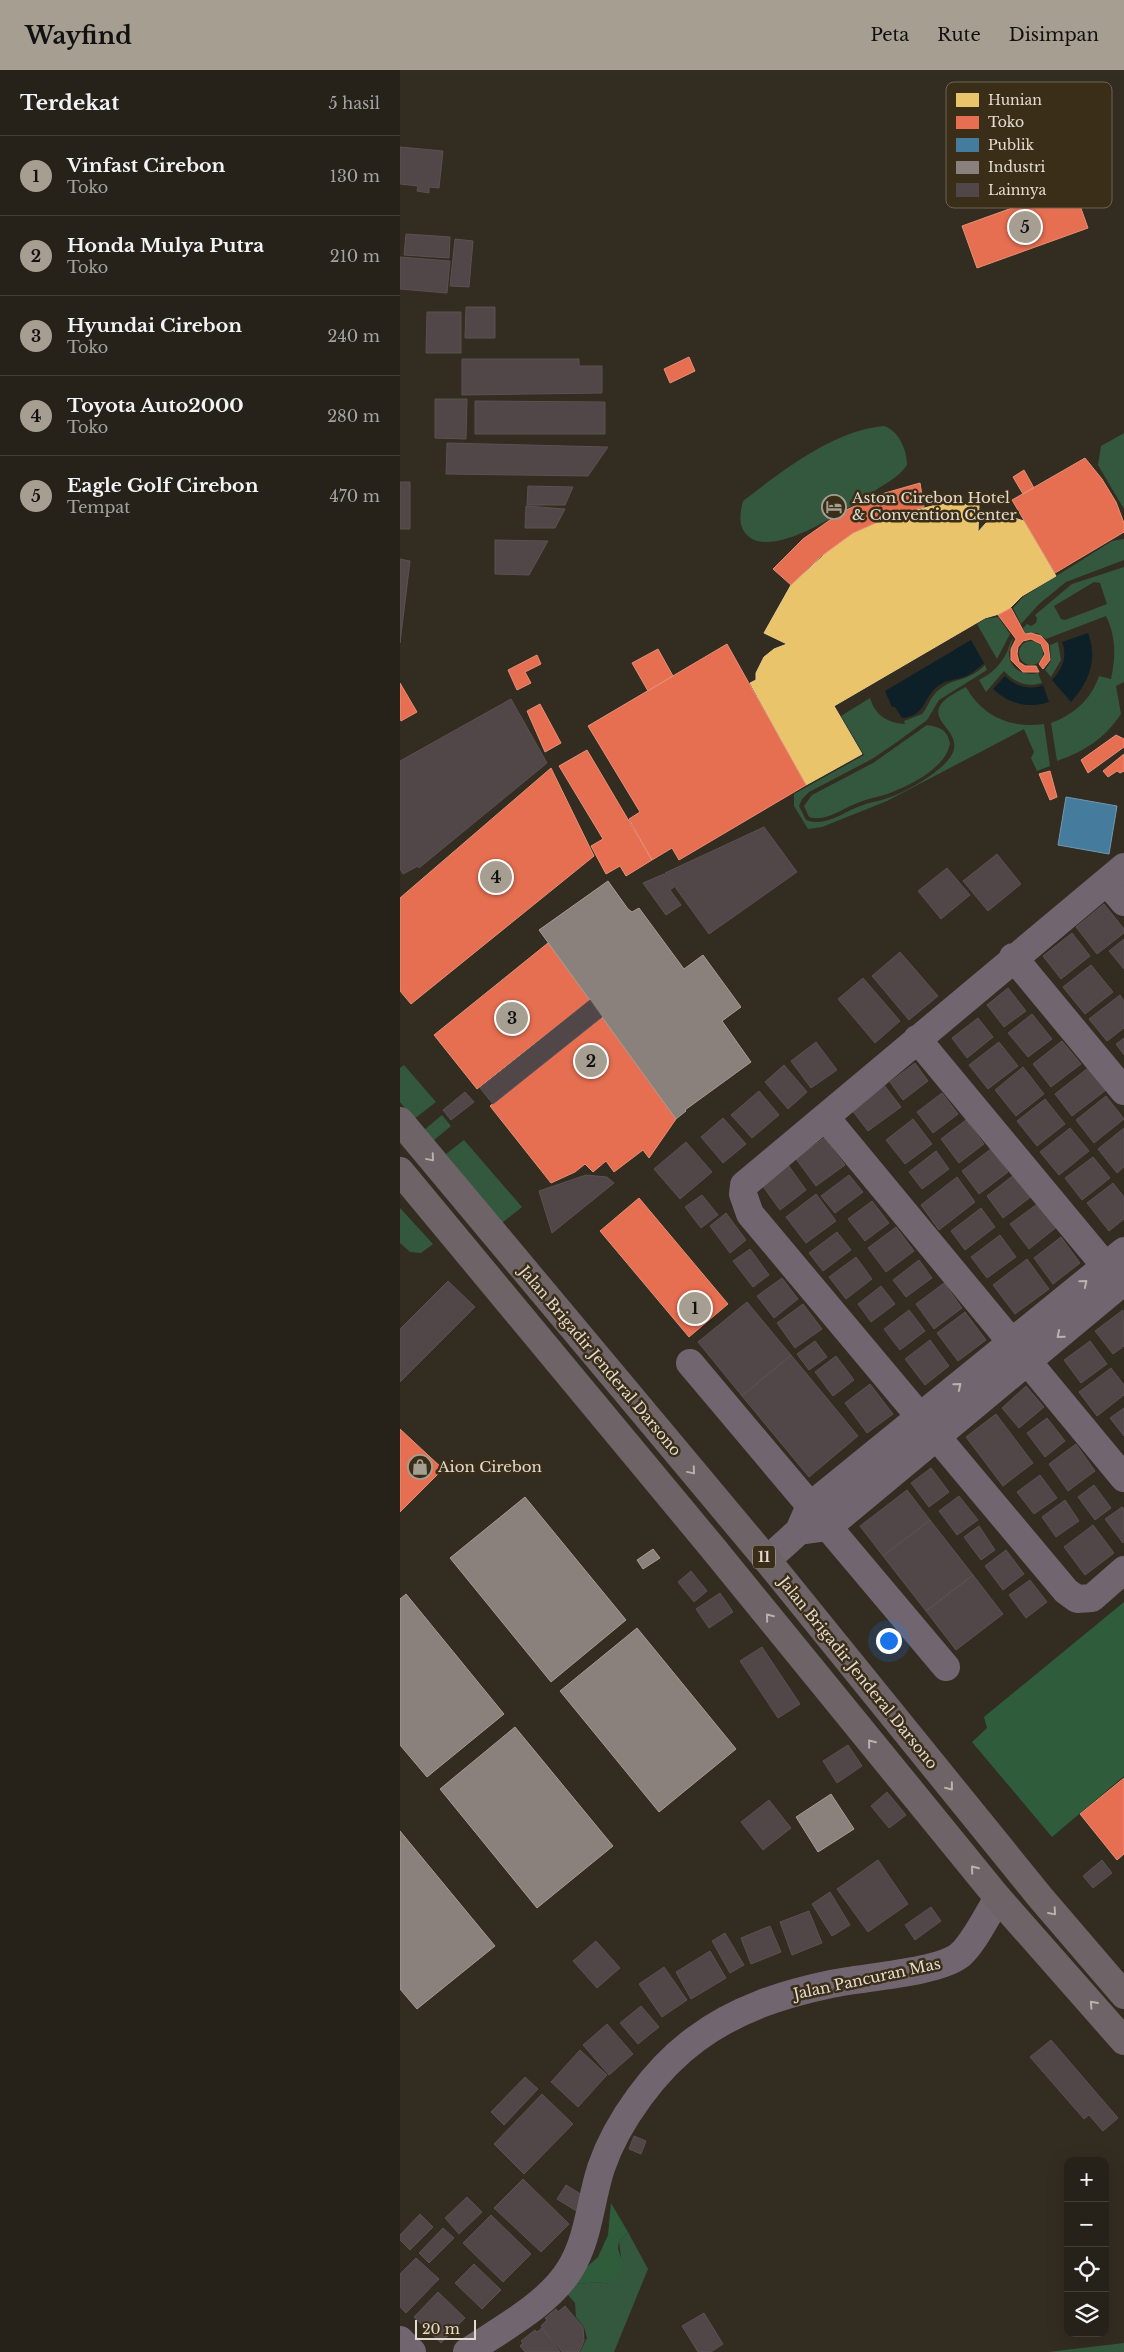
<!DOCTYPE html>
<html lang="id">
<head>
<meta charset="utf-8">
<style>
	:root { --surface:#262119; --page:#2e2922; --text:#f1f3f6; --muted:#a4a3a2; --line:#423e38; --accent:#a59e91 }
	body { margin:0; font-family:"Libre Baskerville",serif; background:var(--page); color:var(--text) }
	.controls { position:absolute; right:15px; bottom:15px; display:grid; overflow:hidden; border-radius:10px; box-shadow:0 5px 20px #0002 }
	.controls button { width:45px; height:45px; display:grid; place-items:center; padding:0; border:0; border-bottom:1px solid var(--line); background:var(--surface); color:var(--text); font:25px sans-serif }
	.scale { position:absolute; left:15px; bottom:12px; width:61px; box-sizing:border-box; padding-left:5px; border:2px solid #e3dbce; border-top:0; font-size:14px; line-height:18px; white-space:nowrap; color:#e3dbce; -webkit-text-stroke:4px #3b2e19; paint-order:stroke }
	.you { position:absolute; left:488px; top:1570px; width:18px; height:18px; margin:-12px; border:4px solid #fff; border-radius:50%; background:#1a73e8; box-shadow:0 0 0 8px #1a73e833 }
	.badge { display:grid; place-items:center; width:32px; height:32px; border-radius:50%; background:var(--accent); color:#111; font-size:16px; font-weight:700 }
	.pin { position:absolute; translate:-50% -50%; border:2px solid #fff; box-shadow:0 1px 5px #0006 }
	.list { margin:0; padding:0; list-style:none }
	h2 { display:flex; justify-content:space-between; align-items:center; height:65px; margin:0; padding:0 20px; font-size:21px }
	h2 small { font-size:16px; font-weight:400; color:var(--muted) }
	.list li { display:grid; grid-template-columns:32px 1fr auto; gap:15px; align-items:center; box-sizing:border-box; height:80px; padding:0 20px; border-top:1px solid var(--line) }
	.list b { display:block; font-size:19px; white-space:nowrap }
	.list p { margin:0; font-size:16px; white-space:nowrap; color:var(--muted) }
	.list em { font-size:16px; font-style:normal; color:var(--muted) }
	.icon { flex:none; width:28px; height:28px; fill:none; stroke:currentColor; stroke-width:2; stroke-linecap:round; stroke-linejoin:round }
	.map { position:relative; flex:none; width:724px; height:2282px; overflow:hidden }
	header { display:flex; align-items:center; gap:30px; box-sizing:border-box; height:70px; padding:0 25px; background:var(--accent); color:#111 }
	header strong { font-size:24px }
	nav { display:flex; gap:28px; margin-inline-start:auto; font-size:18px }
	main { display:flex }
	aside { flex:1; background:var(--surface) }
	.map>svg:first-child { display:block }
	.green { fill:#34583e; fill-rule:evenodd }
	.forest { fill:#2f5d3c }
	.water { fill:#0d2028 }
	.homes { fill:#e9c46a; stroke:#e7cb88 }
	.shops { fill:#e76f51; stroke:#e68f76 }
	.public { fill:#457b9d; stroke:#7498ac }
	.industry { fill:#8a817c; stroke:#a59c95 }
	.building { fill:#514648; stroke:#5a5251 }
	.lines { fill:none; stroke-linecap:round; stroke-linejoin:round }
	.minor { stroke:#71666f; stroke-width:28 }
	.highway { stroke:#6e6366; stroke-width:28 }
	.oneway { stroke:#bab1aa }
	.oneway2 { stroke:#bbb2ad }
	.labels { text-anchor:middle; stroke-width:5; stroke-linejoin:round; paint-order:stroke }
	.shield { fill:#3b2e19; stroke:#b1a798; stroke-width:1 }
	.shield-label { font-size:14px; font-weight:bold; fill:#e3dbce }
	.poi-label { font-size:15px; fill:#e3dbce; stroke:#3b2e19; text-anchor:start }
	.street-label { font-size:15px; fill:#e3dbce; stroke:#3b2e19 }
	.key { fill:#3b2e19; stroke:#6d624f; stroke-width:1 }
	.key-label { font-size:14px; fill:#e3dbce }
</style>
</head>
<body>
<header>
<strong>Wayfind</strong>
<nav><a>Peta</a><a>Rute</a><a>Disimpan</a></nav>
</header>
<main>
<aside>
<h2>Terdekat<small>5 hasil</small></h2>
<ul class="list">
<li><span class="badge">1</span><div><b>Vinfast Cirebon</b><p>Toko</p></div><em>130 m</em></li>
<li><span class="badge">2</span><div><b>Honda Mulya Putra</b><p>Toko</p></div><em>210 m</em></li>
<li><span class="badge">3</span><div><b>Hyundai Cirebon</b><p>Toko</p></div><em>240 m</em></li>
<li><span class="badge">4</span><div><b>Toyota Auto2000</b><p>Toko</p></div><em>280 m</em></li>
<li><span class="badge">5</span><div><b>Eagle Golf Cirebon</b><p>Tempat</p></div><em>470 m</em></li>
</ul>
</aside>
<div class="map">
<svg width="724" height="2282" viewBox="0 0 724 2282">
	<rect width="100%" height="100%" fill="#332c21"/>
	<!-- green -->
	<path class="green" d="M484,356C499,361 507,380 507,395C499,408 482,415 470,424C447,439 370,492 346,464C338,455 340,443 343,431C382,401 434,360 484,356Z
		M724,363V439L698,395L701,376Z
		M724,469V490L666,512L639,534L621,554L613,538L623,527L712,471Z
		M724,497V612L716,616L721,644C704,669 685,681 657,691L651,653C674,644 691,630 699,606L711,609C716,586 716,567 706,546L646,569L637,563H625L623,558L627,554L631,556L636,553L637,548L635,545L672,514ZM694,512L700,513L707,534L665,550L661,549L654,536Z
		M598,547L610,564L597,589L577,554L585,549Z
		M613,568C613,572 609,577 609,583C609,599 624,607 638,603L642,613C627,618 614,612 604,601L586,622L579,610C591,604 601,595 607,582C609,577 610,572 613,568Z
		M619 583a12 12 0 1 1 24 0a12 12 0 1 1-24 0Z
		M658,572L661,590L651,607L645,600L651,591L650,575Z
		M585,595L587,600L539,630L527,650L497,672L472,689L409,722L402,729L399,736L406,750C426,758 444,741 463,735C471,732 480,731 488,728C506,722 546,700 553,682C561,661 529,652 541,634C546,627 559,621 566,617C582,646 611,659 644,654L650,696L637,701L631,688L634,682L624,659L487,731L422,757L408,759L394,736V724L464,685L441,646L470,628C475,645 487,653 505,654L504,651L522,644C529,636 530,626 540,619C555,607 568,612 585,595Z
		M527,655C539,657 547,659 550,673C547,697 511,715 490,723C480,727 469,728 460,732C444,737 426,753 409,747L404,736L412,725L473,693Z
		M4,995L36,1032L14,1049L0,1032V998Z
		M42,1045L51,1056L33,1071L24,1060Z
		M64,1070L122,1137L102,1153L46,1084Z
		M0,1138L33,1174L21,1183L10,1182L0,1173Z
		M228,2162L248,2199L214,2282H180L187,2268L184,2257L176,2247L175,2233L168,2225L169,2213C184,2216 194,2209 209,2214L221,2188L219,2171Z
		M724,2273V2282H648Z"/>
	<!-- forest -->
	<path class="forest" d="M724,1532V1706L652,1767L572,1672L587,1658L584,1647Z
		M211,2133L228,2162L219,2171L218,2179L224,2197L218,2207L209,2214C194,2209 184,2216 169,2213L198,2187L208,2165Z"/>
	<!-- water -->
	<path class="water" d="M688,563C698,589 689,612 671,632L652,610C662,600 668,586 662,572Z
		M571,570L584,593C578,598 572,604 564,607C555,610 546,610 538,616C522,629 526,646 502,648L495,637H492L485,621Z
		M605,606C615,616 629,621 643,615L649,632C629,639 609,634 593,619Z"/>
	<!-- homes -->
	<path class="homes" d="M540,434L579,435L578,462L586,453L598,448L611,447L624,451L656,506L622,526L606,542L585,548L434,636L462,684L406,715L350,613L356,610V603L364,587L374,579L387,574L364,563L391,515L436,474L453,463L489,447Z"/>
	<!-- shops -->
	<path class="shops" d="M673,116L688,158L577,198L562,156Z
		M289,287L295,301L270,313L264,299Z
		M685,388L702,409L716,432L724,453V462L655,503L612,430Z
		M624,400L634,418L623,424L613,407Z
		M520,413L524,437L489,447L453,463L420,487L391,515L373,499L403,469L440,443L478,425Z
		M611,538L625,564L631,563L641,566L648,574L650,590L643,599L639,594L645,584L641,574L631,569L623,571L618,577L617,584L619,592L625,596H636L639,602H623L611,590V579L616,569L598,545Z
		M327,574L406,715L279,790L272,778L252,790L229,749L240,742L188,656Z
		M258,579L273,606L248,621L232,593Z
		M137,585L141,594L125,602L131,613L117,620L108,600Z
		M0,613L17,642L1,651L0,649Z
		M140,634L161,673L145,682L127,641Z
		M716,665L724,669V677L688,703L681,690Z
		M187,680L252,790L226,806L220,796L206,804L191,776L203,769L159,696Z
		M724,684V701L720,703L717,701L708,707L703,701Z
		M151,698L194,786L11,934L0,921V828Z
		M650,701L657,727L650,730L639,704Z
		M148,873L190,930L77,1019L34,965Z
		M202,947L276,1049L249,1088L243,1080L214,1102L206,1091L193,1102L185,1094L175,1102L151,1113L90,1036Z
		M239,1128L328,1234L289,1267L200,1161Z
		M0,1359L43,1399L0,1442Z
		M724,1708V1784L717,1790L680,1744Z"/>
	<!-- public -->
	<path class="public" d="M666,727L717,736L709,784L658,775Z"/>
	<!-- industry -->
	<path class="industry" d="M208,811L228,839L232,842L239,838L284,899L303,885L341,937L322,951L351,992L285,1040L286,1041L276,1049L139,860Z
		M125,1427L226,1550L151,1612L50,1488Z
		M253,1479L260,1488L243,1499L237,1490Z
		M6,1524L104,1644L27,1707L0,1675V1529Z
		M237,1558L336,1679L259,1742L160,1621Z
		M115,1657L213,1776L137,1838L40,1719Z
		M431,1724L454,1759L418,1782L396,1747Z
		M0,1761L95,1876L17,1939L0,1919Z"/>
	<!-- building -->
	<path class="building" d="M0,77L43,81L39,118L29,117V123L17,121L18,116L0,114Z
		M6,164L50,167L49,188L4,185Z
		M55,169L73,171L69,217L50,216Z
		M0,187L50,191L47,223L0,219Z
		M66,237H95V268H65Z
		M27,242H61V283H26Z
		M62,289H179V296H202V323L62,325Z
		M35,329H67L66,369L35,368Z
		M75,331L205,332V364H75Z
		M47,373L208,377L188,406L46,404Z
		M0,412H10V459H0Z
		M128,416L173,417L165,435H127Z
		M126,436L165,439L155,458H125Z
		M95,470L148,471L129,505L95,504Z
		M0,489L10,491L0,573Z
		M111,629L147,693L19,798L18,796L3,804L0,799V691Z
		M364,757L397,802L309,864L265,803Z
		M597,784L621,814L588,841L563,811Z
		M547,798L570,825L541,849L518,821Z
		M264,804L274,817L270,820L281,835L266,845L243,813Z
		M704,834L724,859V863L697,884L676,857Z
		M672,863L690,886L661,909L643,886Z
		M724,869V899L709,881Z
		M500,882L538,926L509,950L472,906Z
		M691,895L713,922L685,944L663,917Z
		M463,908L500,951L475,973L438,929Z
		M608,918L626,941L604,957L587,935Z
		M720,925L724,931V958L707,971L689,949Z
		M190,930L202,947L93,1034L80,1018Z
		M632,944L652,969L628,987L608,963Z
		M578,948L593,967L567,988L552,968Z
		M724,968V985L716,974Z
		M662,971L681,994L651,1017L633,994Z
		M416,972L437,1000L411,1018L391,991Z
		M599,972L618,996L588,1019L569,995Z
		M515,993L528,1011L503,1030L490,1012Z
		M384,995L407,1022L388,1039L365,1012Z
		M623,997L644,1024L616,1046L595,1020Z
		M688,998L706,1020L672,1046L655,1024Z
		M484,1015L501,1037L468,1061L451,1039Z
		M359,1021L379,1045L352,1068L331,1045Z
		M65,1022L74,1032L51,1050L43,1040Z
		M542,1023L558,1044L533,1063L517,1042Z
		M706,1026L724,1049L694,1073L676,1050Z
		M645,1029L665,1054L637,1076L617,1051Z
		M323,1048L346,1074L323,1093L301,1067Z
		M513,1049L532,1074L505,1094L486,1070Z
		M566,1050L584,1074L559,1093L541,1069Z
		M670,1058L689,1081L659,1105L640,1082Z
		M724,1058V1097L717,1103L698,1079Z
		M424,1068L445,1095L416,1116L396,1089Z
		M286,1072L312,1102L280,1129L254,1099Z
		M591,1079L608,1102L579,1124L562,1101Z
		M536,1081L549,1099L522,1119L509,1102Z
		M693,1087L710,1108L682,1130L665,1108Z
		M388,1095L406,1120L380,1140L362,1115Z
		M615,1104L632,1126L603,1148L587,1126Z
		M186,1105L207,1107L214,1113L152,1163L139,1121Z
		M449,1105L463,1122L435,1143L421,1126Z
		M557,1107L575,1132L539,1160L521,1135Z
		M713,1113L724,1127V1149L709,1161L687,1133Z
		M416,1124L436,1151L406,1173L386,1147Z
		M302,1125L318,1145L301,1158L285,1137Z
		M472,1131L489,1153L465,1171L448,1149Z
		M640,1132L658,1156L629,1179L610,1154Z
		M581,1138L595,1157L565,1180L551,1161Z
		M326,1143L346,1170L330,1183L310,1156Z
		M496,1157L514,1181L486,1202L468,1178Z
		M437,1162L451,1180L423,1201L409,1183Z
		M600,1165L616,1187L587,1208L571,1187Z
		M661,1167L680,1193L653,1214L634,1188Z
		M350,1179L369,1205L353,1217L333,1191Z
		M456,1187L472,1209L446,1229L429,1207Z
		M627,1189L649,1219L615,1244L593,1215Z
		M519,1190L532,1208L506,1227L493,1210Z
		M382,1208L398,1229L374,1248L357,1226Z
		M48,1211L75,1237L0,1312V1259Z
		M544,1213L562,1238L534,1259L516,1234Z
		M481,1216L495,1234L471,1252L458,1234Z
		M347,1232L391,1285L342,1326L298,1272Z
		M403,1234L422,1259L395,1278L377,1253Z
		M509,1240L525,1261L500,1280L484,1259Z
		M723,1240L724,1276L713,1284L695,1261Z
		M565,1242L586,1270L558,1291L537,1263Z
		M530,1270L549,1296L525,1315L505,1289Z
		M415,1271L427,1287L409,1300L397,1284Z
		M690,1271L707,1294L681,1313L664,1290Z
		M391,1285L458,1366L409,1407L342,1326Z
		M436,1286L454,1310L433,1326L415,1302Z
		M711,1298L724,1315V1325L697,1346L679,1322Z
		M470,1314L493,1344L467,1363L445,1333Z
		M626,1316L644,1337L619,1358L602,1338Z
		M724,1338V1366L710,1348Z
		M596,1344L633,1393L603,1416L566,1367Z
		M647,1348L665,1371L645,1387L627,1363Z
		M676,1374L695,1401L668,1421L649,1394Z
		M531,1398L549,1422L529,1437L511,1413Z
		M640,1405L657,1428L634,1444L617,1422Z
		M694,1415L711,1438L695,1450L678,1427Z
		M507,1420L530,1450L483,1486L460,1456Z
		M559,1426L578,1450L557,1465L539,1441Z
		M665,1430L679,1451L656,1467L642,1447Z
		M722,1437L724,1439L723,1473L705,1449Z
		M530,1450L573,1505L526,1541L483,1486Z
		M693,1455L714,1483L685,1505L664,1477Z
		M579,1456L595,1480L581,1490L564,1467Z
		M606,1480L624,1504L603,1520L585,1496Z
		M291,1501L307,1521L294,1532L278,1512Z
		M573,1505L603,1544L556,1580L526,1541Z
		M630,1510L647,1532L626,1548L609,1525Z
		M320,1523L333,1542L309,1558L296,1539Z
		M362,1577L400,1634L378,1648L340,1591Z
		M448,1675L462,1696L437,1713L423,1691Z
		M487,1722L506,1745L489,1758L471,1736Z
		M369,1730L391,1758L363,1780L341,1752Z
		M478,1790L508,1834L468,1862L437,1819Z
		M702,1790L712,1803L693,1818L683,1806Z
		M430,1822L450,1855L432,1866L412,1834Z
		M531,1837L541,1851L515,1870L505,1855Z
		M409,1841L422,1873L392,1885L380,1852Z
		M370,1856L381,1882L351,1894L341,1868Z
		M325,1863L344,1895L330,1903L312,1871Z
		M196,1871L220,1898L197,1918L173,1891Z
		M310,1881L326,1908L291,1929L276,1902Z
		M264,1897L287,1930L262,1947L239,1914Z
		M241,1936L259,1957L238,1974L220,1953Z
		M207,1954L233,1984L209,2005L183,1975Z
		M651,1970L718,2048L703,2061L689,2045L684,2049L630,1987Z
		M180,1980L207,2005L178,2037L151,2012Z
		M125,2007L138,2019L104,2055L91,2042Z
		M142,2024L173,2054L124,2104L94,2074Z
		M234,2066L246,2071L241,2084L229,2079Z
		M123,2109L169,2154L141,2182L94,2138Z
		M166,2115L187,2128L178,2142L157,2129Z
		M67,2127L82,2142L59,2164L45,2148Z
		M20,2144L33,2157L10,2180L0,2170V2165Z
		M91,2145L131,2184L103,2212L63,2173Z
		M43,2158L54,2168L29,2193L19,2183Z
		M16,2188L39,2209L6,2243L0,2237V2204Z
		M74,2194L101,2220L82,2239L55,2213Z
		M38,2222L65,2248L41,2273L14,2247Z
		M165,2236L183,2257L184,2271L179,2282H162L141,2256L147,2250L145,2248L156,2239L158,2242Z
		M304,2243L323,2274L311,2282H298L282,2256Z
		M142,2258L160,2282H125L120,2276L123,2273L121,2271L135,2260L137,2262Z"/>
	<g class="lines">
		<!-- minor -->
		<path class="minor" d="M724,797L344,1115L343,1124L350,1144L666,1521L677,1529L692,1528L724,1500
			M707,812L724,832
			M613,887L724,1021
			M517,969L717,1210
			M426,1048L724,1408
			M290,1293L546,1597
			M399,1461L428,1457L724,1211
			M367,1490L399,1461L410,1436L724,1181
			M0,2270L12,2282
			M67,2282C100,2260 149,2234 170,2199C189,2168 190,2132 201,2098C217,2051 256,1998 296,1969C336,1939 383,1924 431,1914C462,1907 538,1903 560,1885C574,1873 587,1845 598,1828"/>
		<!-- highway -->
		<path class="highway" d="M0,1051L367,1490L640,1827L724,1925
			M0,1101L312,1477L598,1828L724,1971"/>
	</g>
	<!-- one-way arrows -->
	<defs><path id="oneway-chevron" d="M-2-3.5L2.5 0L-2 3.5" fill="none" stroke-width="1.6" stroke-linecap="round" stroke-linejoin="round" transform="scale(1.25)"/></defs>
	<g class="oneway">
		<use href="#oneway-chevron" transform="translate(31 1088) rotate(50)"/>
		<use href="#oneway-chevron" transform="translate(292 1401) rotate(50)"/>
		<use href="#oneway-chevron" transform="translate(369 1547) rotate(-129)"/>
		<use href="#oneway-chevron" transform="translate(471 1673) rotate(-129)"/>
		<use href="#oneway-chevron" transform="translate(550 1717) rotate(51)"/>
		<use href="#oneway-chevron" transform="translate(574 1799) rotate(-129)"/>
		<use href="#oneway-chevron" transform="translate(653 1842) rotate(49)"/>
		<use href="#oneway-chevron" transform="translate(693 1934) rotate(-132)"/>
	</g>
	<g class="oneway2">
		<use href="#oneway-chevron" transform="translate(684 1213) rotate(-39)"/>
		<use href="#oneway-chevron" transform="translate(660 1265) rotate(140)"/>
		<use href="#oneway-chevron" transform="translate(558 1316) rotate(-39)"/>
	</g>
	<!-- icons -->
	<defs>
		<symbol id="hotel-ring" viewBox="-11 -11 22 22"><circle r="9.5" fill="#3b2e19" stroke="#a59e91" stroke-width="1.5"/><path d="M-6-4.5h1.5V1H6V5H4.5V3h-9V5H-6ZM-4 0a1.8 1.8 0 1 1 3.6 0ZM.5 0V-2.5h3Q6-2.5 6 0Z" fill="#a59e91"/></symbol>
		<symbol id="shop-ring" viewBox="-11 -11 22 22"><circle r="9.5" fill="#3b2e19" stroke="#a59e91" stroke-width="1.5"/><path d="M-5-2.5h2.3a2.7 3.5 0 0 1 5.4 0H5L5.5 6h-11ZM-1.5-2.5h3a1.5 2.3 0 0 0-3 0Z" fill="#a59e91"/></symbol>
	</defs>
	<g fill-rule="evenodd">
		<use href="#hotel-ring" x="420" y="423" width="28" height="28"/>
		<use href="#shop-ring" x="6" y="1383" width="28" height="28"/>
	</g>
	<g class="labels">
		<!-- shield labels -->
		<rect class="shield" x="353" y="1475.5" width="22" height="23" rx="4"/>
		<g class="shield-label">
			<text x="364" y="1492">11</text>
		</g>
		<!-- poi labels -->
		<g class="poi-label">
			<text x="452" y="433">Aston Cirebon Hotel<tspan x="452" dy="17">&amp; Convention Center</tspan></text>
			<text x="38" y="1402">Aion Cirebon</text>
		</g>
		<!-- street labels -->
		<g class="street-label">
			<text transform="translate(200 1291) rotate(50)" y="5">Jalan Brigadir Jenderal Darsono</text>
			<text transform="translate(458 1603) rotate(51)" y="5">Jalan Brigadir Jenderal Darsono</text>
			<text transform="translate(467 1909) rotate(-12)" y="5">Jalan Pancuran Mas</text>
		</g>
	</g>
	<!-- legend -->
	<rect x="546" y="12" width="166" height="126" rx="8" class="key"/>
	<rect x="556" y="23" width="23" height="14" fill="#e9c46a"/>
	<rect x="556" y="46" width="23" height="13" fill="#e76f51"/>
	<rect x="556" y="68" width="23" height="14" fill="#457b9d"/>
	<rect x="556" y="91" width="23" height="13" fill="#8a817c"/>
	<rect x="556" y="113" width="23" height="14" fill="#514648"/>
	<g class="key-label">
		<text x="588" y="35">Hunian</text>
		<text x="588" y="57">Toko</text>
		<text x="588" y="80">Publik</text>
		<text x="588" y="102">Industri</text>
		<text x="588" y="125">Lainnya</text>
	</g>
</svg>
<div class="controls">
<button>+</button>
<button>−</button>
<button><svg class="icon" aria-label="locate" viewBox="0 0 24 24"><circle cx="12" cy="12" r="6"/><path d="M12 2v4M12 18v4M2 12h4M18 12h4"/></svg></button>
<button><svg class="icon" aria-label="layers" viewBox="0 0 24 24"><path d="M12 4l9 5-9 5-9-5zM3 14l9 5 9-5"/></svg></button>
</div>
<div class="scale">20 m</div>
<div class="you"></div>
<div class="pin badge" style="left:295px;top:1238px">1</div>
<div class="pin badge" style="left:191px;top:991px">2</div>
<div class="pin badge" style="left:112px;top:948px">3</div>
<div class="pin badge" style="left:96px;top:807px">4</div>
<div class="pin badge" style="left:625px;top:157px">5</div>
</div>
</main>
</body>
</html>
